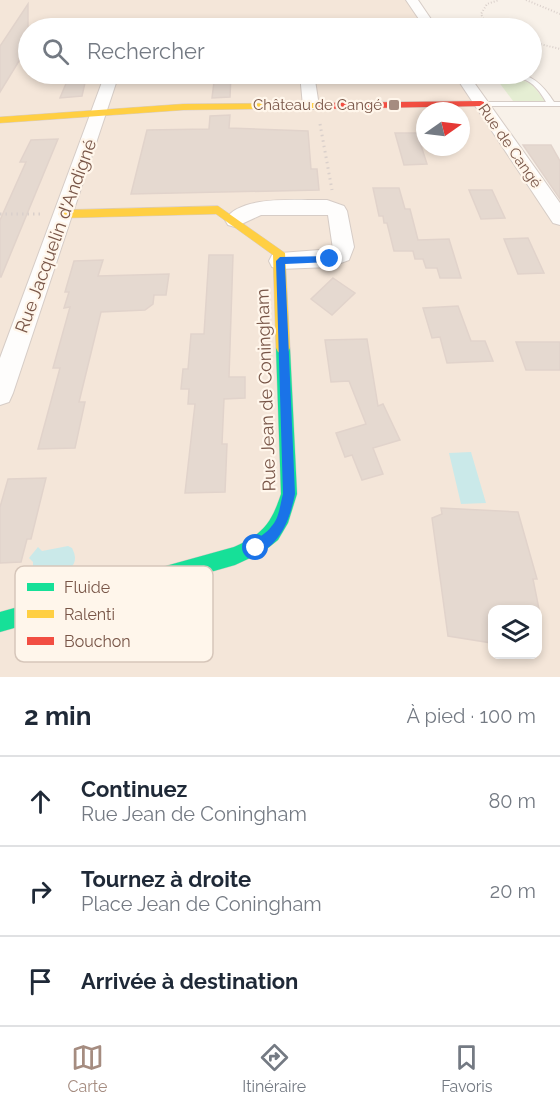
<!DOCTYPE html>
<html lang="fr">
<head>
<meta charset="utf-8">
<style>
	:root { --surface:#fff; --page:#f2f2f3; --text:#1f2937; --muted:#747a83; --line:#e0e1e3; --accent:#a58c80 }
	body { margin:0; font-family:Raleway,sans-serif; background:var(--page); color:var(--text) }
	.controls { position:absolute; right:18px; bottom:18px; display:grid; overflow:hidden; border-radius:12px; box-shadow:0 3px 9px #0003 }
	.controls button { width:54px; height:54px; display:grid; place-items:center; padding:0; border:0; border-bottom:2px solid var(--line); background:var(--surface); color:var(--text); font:30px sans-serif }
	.compass { position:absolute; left:416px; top:102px; width:54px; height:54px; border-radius:50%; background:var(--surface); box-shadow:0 3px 9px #0003; rotate:76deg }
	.stop { position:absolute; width:18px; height:18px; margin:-14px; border:4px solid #1a73e8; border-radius:50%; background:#fff }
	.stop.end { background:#1a73e8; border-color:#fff; box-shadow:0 2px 6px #0008 }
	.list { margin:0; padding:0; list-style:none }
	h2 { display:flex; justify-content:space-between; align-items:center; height:78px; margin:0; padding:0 24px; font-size:26px }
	h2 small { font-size:20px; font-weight:400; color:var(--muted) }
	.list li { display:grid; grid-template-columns:39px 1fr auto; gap:18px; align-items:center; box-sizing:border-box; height:90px; padding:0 24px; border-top:2px solid var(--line) }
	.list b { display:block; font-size:22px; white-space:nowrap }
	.list p { margin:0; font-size:20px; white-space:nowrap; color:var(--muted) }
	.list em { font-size:20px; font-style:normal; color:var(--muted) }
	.icon { flex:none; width:33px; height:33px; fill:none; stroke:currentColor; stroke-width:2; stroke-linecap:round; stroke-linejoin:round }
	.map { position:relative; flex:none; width:560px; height:677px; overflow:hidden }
	.search { position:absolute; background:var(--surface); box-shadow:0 3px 9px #0003; left:18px; right:18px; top:18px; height:66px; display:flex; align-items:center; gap:15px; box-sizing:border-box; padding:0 21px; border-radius:33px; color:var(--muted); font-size:22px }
	.sheet { height:348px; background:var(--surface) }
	nav { display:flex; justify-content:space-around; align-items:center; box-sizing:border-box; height:84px; border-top:2px solid var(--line); background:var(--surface); font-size:16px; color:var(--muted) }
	nav a { display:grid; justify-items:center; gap:3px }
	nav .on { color:var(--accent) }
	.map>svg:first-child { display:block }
	.residential { fill:#f4e6d9; fill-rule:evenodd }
	.green { fill:#e5eed3 }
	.water { fill:#cae9e9 }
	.building { fill:#e5d9d0; stroke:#e1d3cb; stroke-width:1.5 }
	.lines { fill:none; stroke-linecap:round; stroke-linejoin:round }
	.lane-casing { stroke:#d6ccc6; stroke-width:2 }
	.street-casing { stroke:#d6ccc6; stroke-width:2 }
	.fast-casing { stroke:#d7ccc6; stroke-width:1 }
	.slow-casing { stroke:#d7ccc6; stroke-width:1 }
	.jam-casing { stroke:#d7ccc6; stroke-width:1 }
	.path-far1 { stroke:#dad0cb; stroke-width:2; stroke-dasharray:1 2; stroke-linecap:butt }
	.path { stroke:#dad0cb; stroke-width:3; stroke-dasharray:1.5 4; stroke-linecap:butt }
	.lane { fill:#fefdfc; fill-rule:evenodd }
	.street { fill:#fefdfc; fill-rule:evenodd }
	.fast { fill:#16e098; fill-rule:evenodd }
	.slow { fill:#ffcf43; fill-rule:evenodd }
	.jam { fill:#f24e42; fill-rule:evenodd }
	.route { fill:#1a73e8 }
	.poi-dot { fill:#a58c80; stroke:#fff6eb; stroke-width:2 }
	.labels { text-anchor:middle; stroke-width:4.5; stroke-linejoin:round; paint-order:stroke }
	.far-poi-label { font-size:15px; fill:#785547; stroke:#fff6eb; text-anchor:end }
	.far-street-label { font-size:15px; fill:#785547; stroke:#fff6eb }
	.street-label { font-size:18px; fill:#785547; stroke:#fff6eb }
	.key { fill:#fff6eb; stroke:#d6c6ba; stroke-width:1.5 }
	.key-label { font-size:16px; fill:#785547 }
</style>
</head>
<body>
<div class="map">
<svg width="560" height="677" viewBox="0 0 560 677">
	<rect width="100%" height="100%" fill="#f8f1e9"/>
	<!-- residential -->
	<path class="residential" d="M0,0H412L431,28H28V74H461L560,218V677H0ZM425,111H461V147H425ZM492,610H538V654H492Z"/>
	<!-- green -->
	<path class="green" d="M522,80L532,84L545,101H513L498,81Z"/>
	<!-- water -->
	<path class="water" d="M471,452L486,503L461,504L449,453Z
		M68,546L72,548C84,571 57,575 41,579L33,575V562L29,558L38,547L42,551Z"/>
	<!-- building -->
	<path class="building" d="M28,4V50L24,56H22L0,92V46Z
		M70,74H87L82,96L60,98Z
		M215,74H231L230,97L212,98Z
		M230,115L229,128L308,131L311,169H317L319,190L131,194L147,130L209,129L210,116Z
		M395,133H417L427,164L404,165Z
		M58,139L1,277H0V220L26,162H20L31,140Z
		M523,145H551L560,161V199Z
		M373,188H399L405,209H410L418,240L449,239L461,278H440L437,268H426L423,259H415L413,251H394L387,223H384L383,216H379Z
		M469,190H492L505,218L481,219Z
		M528,238L544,273L518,274L504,239Z
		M209,255H233L229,377H245V398L224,399L222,444H227L225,492L185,493L195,404H188L189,389H181L183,369H188L191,334H204Z
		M103,260L98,276L169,274L166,295H154L153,304L145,310L101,312L79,402H85L75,448L38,449L60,368H53L70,307L64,308L69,292H65L74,261Z
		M333,278L355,293L332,315L311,299Z
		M458,306L471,341H485L493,361L447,363L440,337L432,338L423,308Z
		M367,339L378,406L383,404L400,440L373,448L383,474L362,480L352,455L345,457L336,433L366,424L349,381L331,382L325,340Z
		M516,342H560V370H526Z
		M46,478L31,539H27L21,562L0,563V507L8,479Z
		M441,508L518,512L537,579H533L539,609H492V643L448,636L432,518L442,514Z"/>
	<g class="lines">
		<defs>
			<path id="lane" d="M516,74C533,74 545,88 554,102H560V106H478V102H546C541,93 533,81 522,79C513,78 506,83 498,79L516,75Z"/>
			<path id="street" d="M406,0H418L437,28H425Z
				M105,74H119L13,393L9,402L0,405V358Z
				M300,74H314L319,106L317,109H305L303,106Z
				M454,74H468L560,203V225L553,223Z
				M327,200L344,206L347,211L354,247L349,260L330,267L280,269L272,267L269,261L272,255L280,253L333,249L328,215H261L235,227L228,225L225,220C240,194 300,201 327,200Z"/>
			<path id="fast" d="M283,342L288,344L290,348L297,494L288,523L278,540L263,552L235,565L0,632V612L234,547C263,534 271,524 281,494L276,348L278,344Z"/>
			<path id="slow" d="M317,103L320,104V108L183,110L0,123V117L183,104Z
				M218,206L285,253L290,348L288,352L283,354L278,352L276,348L273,255L216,214L64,218L58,214L64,210Z"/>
			<path id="jam" d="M481,101L484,102V106L317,109L313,106L317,103Z"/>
		</defs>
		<!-- lane casing -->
		<use href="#lane" class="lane-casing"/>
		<!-- street casing -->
		<use href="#street" class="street-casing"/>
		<!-- fast casing -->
		<use href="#fast" class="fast-casing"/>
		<!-- slow casing -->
		<use href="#slow" class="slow-casing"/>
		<!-- jam casing -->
		<use href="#jam" class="jam-casing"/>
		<!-- path-far1 -->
		<path class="path-far1" d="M526,0L560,14
			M495,28L484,20L481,14L487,4L499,0
			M532,42L560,49"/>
		<!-- path -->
		<path class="path" d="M320,124L332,190
			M0,214H42"/>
		<!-- lane -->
		<use href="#lane" class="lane"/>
		<!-- street -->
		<use href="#street" class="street"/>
		<!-- fast -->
		<use href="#fast" class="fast"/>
		<!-- slow -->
		<use href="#slow" class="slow"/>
		<!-- jam -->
		<use href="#jam" class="jam"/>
	</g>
	<!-- route -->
	<path class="route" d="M330,256L334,259L330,262L285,264L295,494C290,519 281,544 256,555L251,553L250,548C254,539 265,535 271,527C279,519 280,505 283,494L276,261L280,257Z"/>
	<!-- markers -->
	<rect class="poi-dot" x="388" y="99" width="12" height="12" rx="3"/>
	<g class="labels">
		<!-- far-poi labels -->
		<g class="far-poi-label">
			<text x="382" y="110">Château de Cangé</text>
		</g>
		<!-- far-street labels -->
		<g class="far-street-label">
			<text transform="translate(510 146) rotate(55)" y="5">Rue de Cangé</text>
		</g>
		<!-- street labels -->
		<g class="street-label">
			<text transform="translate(56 236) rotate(-70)" y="6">Rue Jacquelin d'Andigné</text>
			<text transform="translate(266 390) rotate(-92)" y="6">Rue Jean de Coningham</text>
		</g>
	</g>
	<!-- legend -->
	<rect x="15" y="566" width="198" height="96" rx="9" class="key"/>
	<rect x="27" y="583" width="27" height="8" fill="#16e098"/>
	<rect x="27" y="610" width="27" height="8" fill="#ffcf43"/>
	<rect x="27" y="637" width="27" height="8" fill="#f24e42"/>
	<g class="key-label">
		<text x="64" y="593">Fluide</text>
		<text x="64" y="620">Ralenti</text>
		<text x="64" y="647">Bouchon</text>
	</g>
</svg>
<div class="controls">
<button><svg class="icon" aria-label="layers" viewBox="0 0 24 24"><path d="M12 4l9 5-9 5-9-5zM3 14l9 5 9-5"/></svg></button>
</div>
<svg class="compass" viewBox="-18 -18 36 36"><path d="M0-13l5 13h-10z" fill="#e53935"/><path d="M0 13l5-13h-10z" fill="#747a83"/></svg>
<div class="stop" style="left:256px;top:548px"></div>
<div class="stop end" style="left:330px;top:259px"></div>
<div class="search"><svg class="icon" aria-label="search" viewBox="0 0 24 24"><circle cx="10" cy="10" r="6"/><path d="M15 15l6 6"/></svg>Rechercher</div>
</div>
<section class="sheet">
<h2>2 min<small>À pied · 100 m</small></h2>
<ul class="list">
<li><svg class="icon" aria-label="ahead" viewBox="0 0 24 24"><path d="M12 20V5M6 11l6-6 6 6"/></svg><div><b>Continuez</b><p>Rue Jean de Coningham</p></div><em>80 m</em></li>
<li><svg class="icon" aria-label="right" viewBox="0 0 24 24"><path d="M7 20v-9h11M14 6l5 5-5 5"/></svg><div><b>Tournez à droite</b><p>Place Jean de Coningham</p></div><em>20 m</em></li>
<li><svg class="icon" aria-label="arrive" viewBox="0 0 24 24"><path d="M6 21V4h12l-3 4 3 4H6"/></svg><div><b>Arrivée à destination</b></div></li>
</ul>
</section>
<nav>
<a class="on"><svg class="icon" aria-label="map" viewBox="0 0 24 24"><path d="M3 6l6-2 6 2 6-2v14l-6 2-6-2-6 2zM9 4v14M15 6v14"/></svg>Carte</a>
<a><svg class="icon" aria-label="directions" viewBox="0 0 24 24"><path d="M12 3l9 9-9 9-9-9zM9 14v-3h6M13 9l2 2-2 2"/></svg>Itinéraire</a>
<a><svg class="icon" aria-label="saved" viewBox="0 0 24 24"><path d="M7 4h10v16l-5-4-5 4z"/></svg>Favoris</a>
</nav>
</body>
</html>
